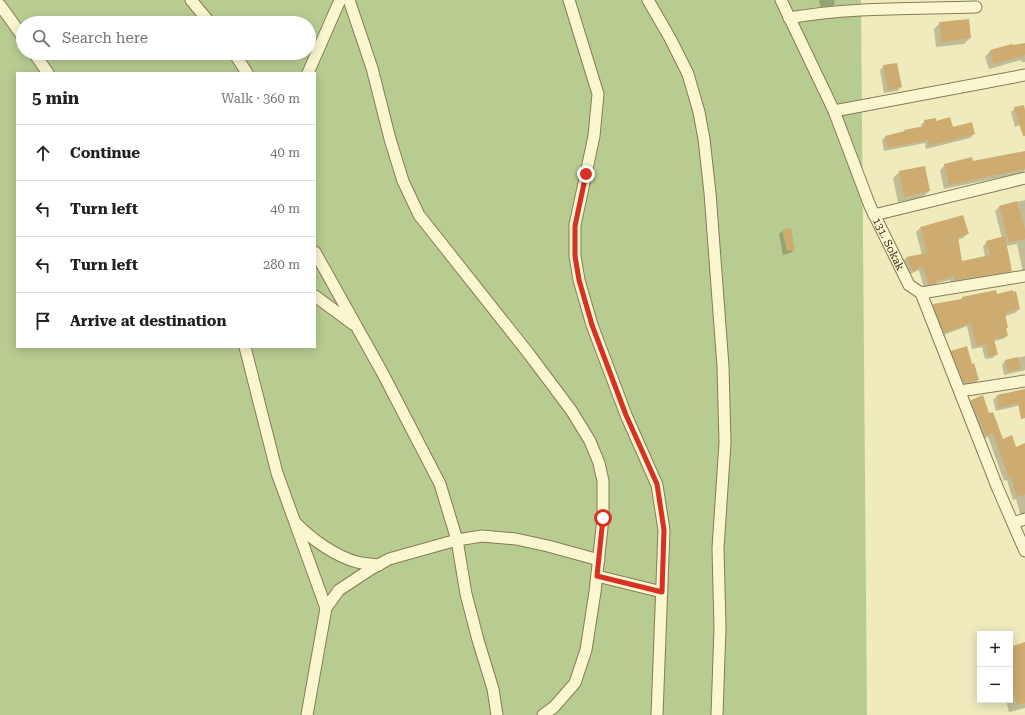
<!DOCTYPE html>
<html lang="en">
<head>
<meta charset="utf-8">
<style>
	:root { --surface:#fff; --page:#f6f6f6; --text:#202124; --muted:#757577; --line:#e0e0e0 }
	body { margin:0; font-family:"Roboto Serif",serif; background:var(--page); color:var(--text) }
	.controls { position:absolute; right:12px; bottom:12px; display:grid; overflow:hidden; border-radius:0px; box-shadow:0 2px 10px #0003 }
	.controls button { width:36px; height:36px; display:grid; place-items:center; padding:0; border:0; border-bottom:1px solid var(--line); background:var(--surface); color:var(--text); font:20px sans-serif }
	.stop { position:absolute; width:12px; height:12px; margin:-9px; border:3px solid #d93025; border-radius:50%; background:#fff }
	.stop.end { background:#d93025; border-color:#fff; box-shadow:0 1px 4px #0008 }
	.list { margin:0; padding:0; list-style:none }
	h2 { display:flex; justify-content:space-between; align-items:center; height:52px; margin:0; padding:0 16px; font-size:17px }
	h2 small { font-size:13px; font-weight:400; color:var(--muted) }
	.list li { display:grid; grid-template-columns:26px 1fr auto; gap:12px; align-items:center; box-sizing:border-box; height:56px; padding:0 16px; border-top:1px solid var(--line) }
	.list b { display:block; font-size:15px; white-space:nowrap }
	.list em { font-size:13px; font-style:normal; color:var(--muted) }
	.icon { flex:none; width:22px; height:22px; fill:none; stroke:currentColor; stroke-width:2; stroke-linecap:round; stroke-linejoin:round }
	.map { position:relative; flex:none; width:1025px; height:715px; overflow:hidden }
	.search { position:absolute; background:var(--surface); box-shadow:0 2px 10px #0003; left:16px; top:16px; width:300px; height:44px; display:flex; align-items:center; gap:10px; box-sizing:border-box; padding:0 14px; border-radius:22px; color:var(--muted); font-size:15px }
	.panel { position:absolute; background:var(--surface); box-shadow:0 2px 10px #0003; left:16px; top:72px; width:300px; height:276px; border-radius:0px }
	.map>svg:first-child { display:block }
	.green { fill:#b8cc91; fill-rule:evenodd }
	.shadow { fill:#0003 }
	.building { fill:#ceac71 }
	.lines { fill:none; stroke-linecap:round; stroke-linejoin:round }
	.minor-casing { stroke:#877b56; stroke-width:13 }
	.minor { stroke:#faf6d0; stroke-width:11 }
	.route { stroke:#d93025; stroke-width:5 }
	.labels { text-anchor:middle; stroke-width:3; stroke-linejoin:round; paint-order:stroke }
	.street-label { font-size:11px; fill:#352e1b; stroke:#f6f3cc }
</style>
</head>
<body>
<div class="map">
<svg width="1025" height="715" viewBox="0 0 1025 715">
	<rect width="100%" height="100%" fill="#efebbd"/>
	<!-- green -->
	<path class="green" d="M0,0H861L867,715H0ZM23,23H309V53H23ZM17,73H315V347H17Z"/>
	<!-- shadow -->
	<path class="shadow" d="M819,0H834L835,4L832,7L821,9Z
		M940,23L970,38L964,44L936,47L934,29Z
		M1025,44V62H1022L1021,60L989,69L985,57L990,51L1012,45Z
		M884,66L901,87L897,91L884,93L880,70Z
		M1015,108L1025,114V123L1015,127L1011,112Z
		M925,121L935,122L974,134L970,138L926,149L925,143L884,151L882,140L885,137L903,133L905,131L922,127L921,125Z
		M1025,152V170L1022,173L944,189L940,170L945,165L972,162Z
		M924,167L929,191L923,197L898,202L893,178L899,172Z
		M1025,200V272H1023L1017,244L1006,246L1011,271L1007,275L951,284L950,280L934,284L932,287L924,288L919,270L908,275L902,262L906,258L922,255L916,232L920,228L967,234L963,238L957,240L962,262L985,257L983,246L987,242L1002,238L995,211L1000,206Z
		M783,230L794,250L790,253L783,255L779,234Z
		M996,295L1019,309L1015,313L1005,316L1007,327L1005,329L1007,336L1003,339L994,341L997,354L993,358L985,359L982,347L972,349L967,326L941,336L930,308L933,305L960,301L962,298Z
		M952,351L972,365L978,380L974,384L960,387L948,355Z
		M1025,356V370L1004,375L1002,365L1005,361Z
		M1022,390L1021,405L996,411L993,400L997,396Z
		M982,397L988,414L1003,440L1016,449L1025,445V518L1021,517L1016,499L1013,500L1007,480L1004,481L988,437L981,439L967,405L971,401Z
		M1025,644V708L1009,712L1006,700H1010V648Z"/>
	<!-- building -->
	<path class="building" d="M969,19L971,38L942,42L939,22Z
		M1025,43V55L994,64L990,50L1012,44L1013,45Z
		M897,63L902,87L888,90L883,65Z
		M1024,105L1025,110V136H1023L1014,107Z
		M950,117L953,127L972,122L975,134L929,146L928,140L888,148L885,136L905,131L904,130L925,126L924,120L936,118V121Z
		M1025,151V169L949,185L944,164L972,157L973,161Z
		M925,166L930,191L904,197L899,171Z
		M1017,201L1025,230V239L1009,242L999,206Z
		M963,215L969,234L958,237L962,261L990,255L986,241L1005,236L1012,271L955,280L954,276L936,281L937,283L929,285L923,267L912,271L906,257L927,253L920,227Z
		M791,228L795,250L787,251L782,230Z
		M996,290L997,294L1013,290V292L1016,291L1020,309L1005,313L1008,328H1006L1008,336L994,339L998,355L988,356L986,344L976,346L971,323L944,333L933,304L962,299V297Z
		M967,346L972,364L974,363L979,380L964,383L951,351Z
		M1018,357L1021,368L1008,372L1005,360Z
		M1025,389V418L1021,419L1018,403L999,408L997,395Z
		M983,395L989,413L993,412L1003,439L1012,435L1016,447L1025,443V494L1017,497L1011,477L1009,478L993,433L986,436L977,413L976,414L971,400Z
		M1025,642V703L1017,705L1010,679V647Z"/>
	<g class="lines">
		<defs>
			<g id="minor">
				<path d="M191,0L210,23"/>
				<path d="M349,0L372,68L390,139L403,181L419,215L529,354L571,410L590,441L599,463L603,481V518L595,592L586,650L575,683L554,707L543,715"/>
				<path d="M569,0L598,94L594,136L575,225V256L579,280L592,325L626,415L657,485L664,530L657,715"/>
				<path d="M648,0L670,38L688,74L699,112L704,139L710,193L723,366L725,443L718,548L720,628L717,715"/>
				<path id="s1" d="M781,0L834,111L870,206L909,285L921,293L998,489L1025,551"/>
				<path d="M0,5L23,37"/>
				<path d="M789,18C851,7 913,9 976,7"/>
				<path d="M34,53L48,73"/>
				<path d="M234,53L247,73"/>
				<path d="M308,73L340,0"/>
				<path d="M834,111L1025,75"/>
				<path d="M874,215L1025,178"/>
				<path d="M315,252L382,372L440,484L457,540L466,594L478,640L493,689L497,715"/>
				<path d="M921,293L1025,276"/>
				<path d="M315,296L353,324"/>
				<path d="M245,347L277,473L326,608"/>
				<path d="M960,391L1025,381"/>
				<path d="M1013,523L1025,519"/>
				<path d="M297,524C311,539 337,557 357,562C364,564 372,564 379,565"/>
				<path d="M597,576L662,592"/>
				<path d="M307,715L326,608L339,590L371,569L389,559L457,540L482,536L516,539L548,546L599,560"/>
			</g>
		</defs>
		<!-- minor casing -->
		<use href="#minor" class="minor-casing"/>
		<!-- minor -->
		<use href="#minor" class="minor"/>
	</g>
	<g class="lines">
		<!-- route -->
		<path class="route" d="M586,174L575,226V256L579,280L592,325L626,415L657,484L664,530L662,592L597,576L603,518"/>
	</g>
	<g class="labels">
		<!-- street labels -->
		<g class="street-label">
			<text dy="4" stroke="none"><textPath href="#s1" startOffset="267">131. Sokak</textPath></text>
		</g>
	</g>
</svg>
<div class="controls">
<button>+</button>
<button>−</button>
</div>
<div class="stop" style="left:603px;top:518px"></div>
<div class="stop end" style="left:586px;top:174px"></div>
<div class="search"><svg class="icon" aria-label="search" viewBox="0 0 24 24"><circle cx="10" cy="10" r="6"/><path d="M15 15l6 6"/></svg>Search here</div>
<section class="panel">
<h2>5 min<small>Walk · 360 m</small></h2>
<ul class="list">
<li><svg class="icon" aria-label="ahead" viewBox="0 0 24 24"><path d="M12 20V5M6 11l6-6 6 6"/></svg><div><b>Continue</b></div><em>40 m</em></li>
<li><svg class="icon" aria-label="left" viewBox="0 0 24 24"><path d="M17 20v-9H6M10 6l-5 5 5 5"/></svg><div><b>Turn left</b></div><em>40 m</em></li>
<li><svg class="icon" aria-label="left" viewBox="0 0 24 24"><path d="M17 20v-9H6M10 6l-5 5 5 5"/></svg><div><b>Turn left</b></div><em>280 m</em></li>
<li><svg class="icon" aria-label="arrive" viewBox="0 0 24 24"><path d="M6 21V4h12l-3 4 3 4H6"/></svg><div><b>Arrive at destination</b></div></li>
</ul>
</section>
</div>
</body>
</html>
